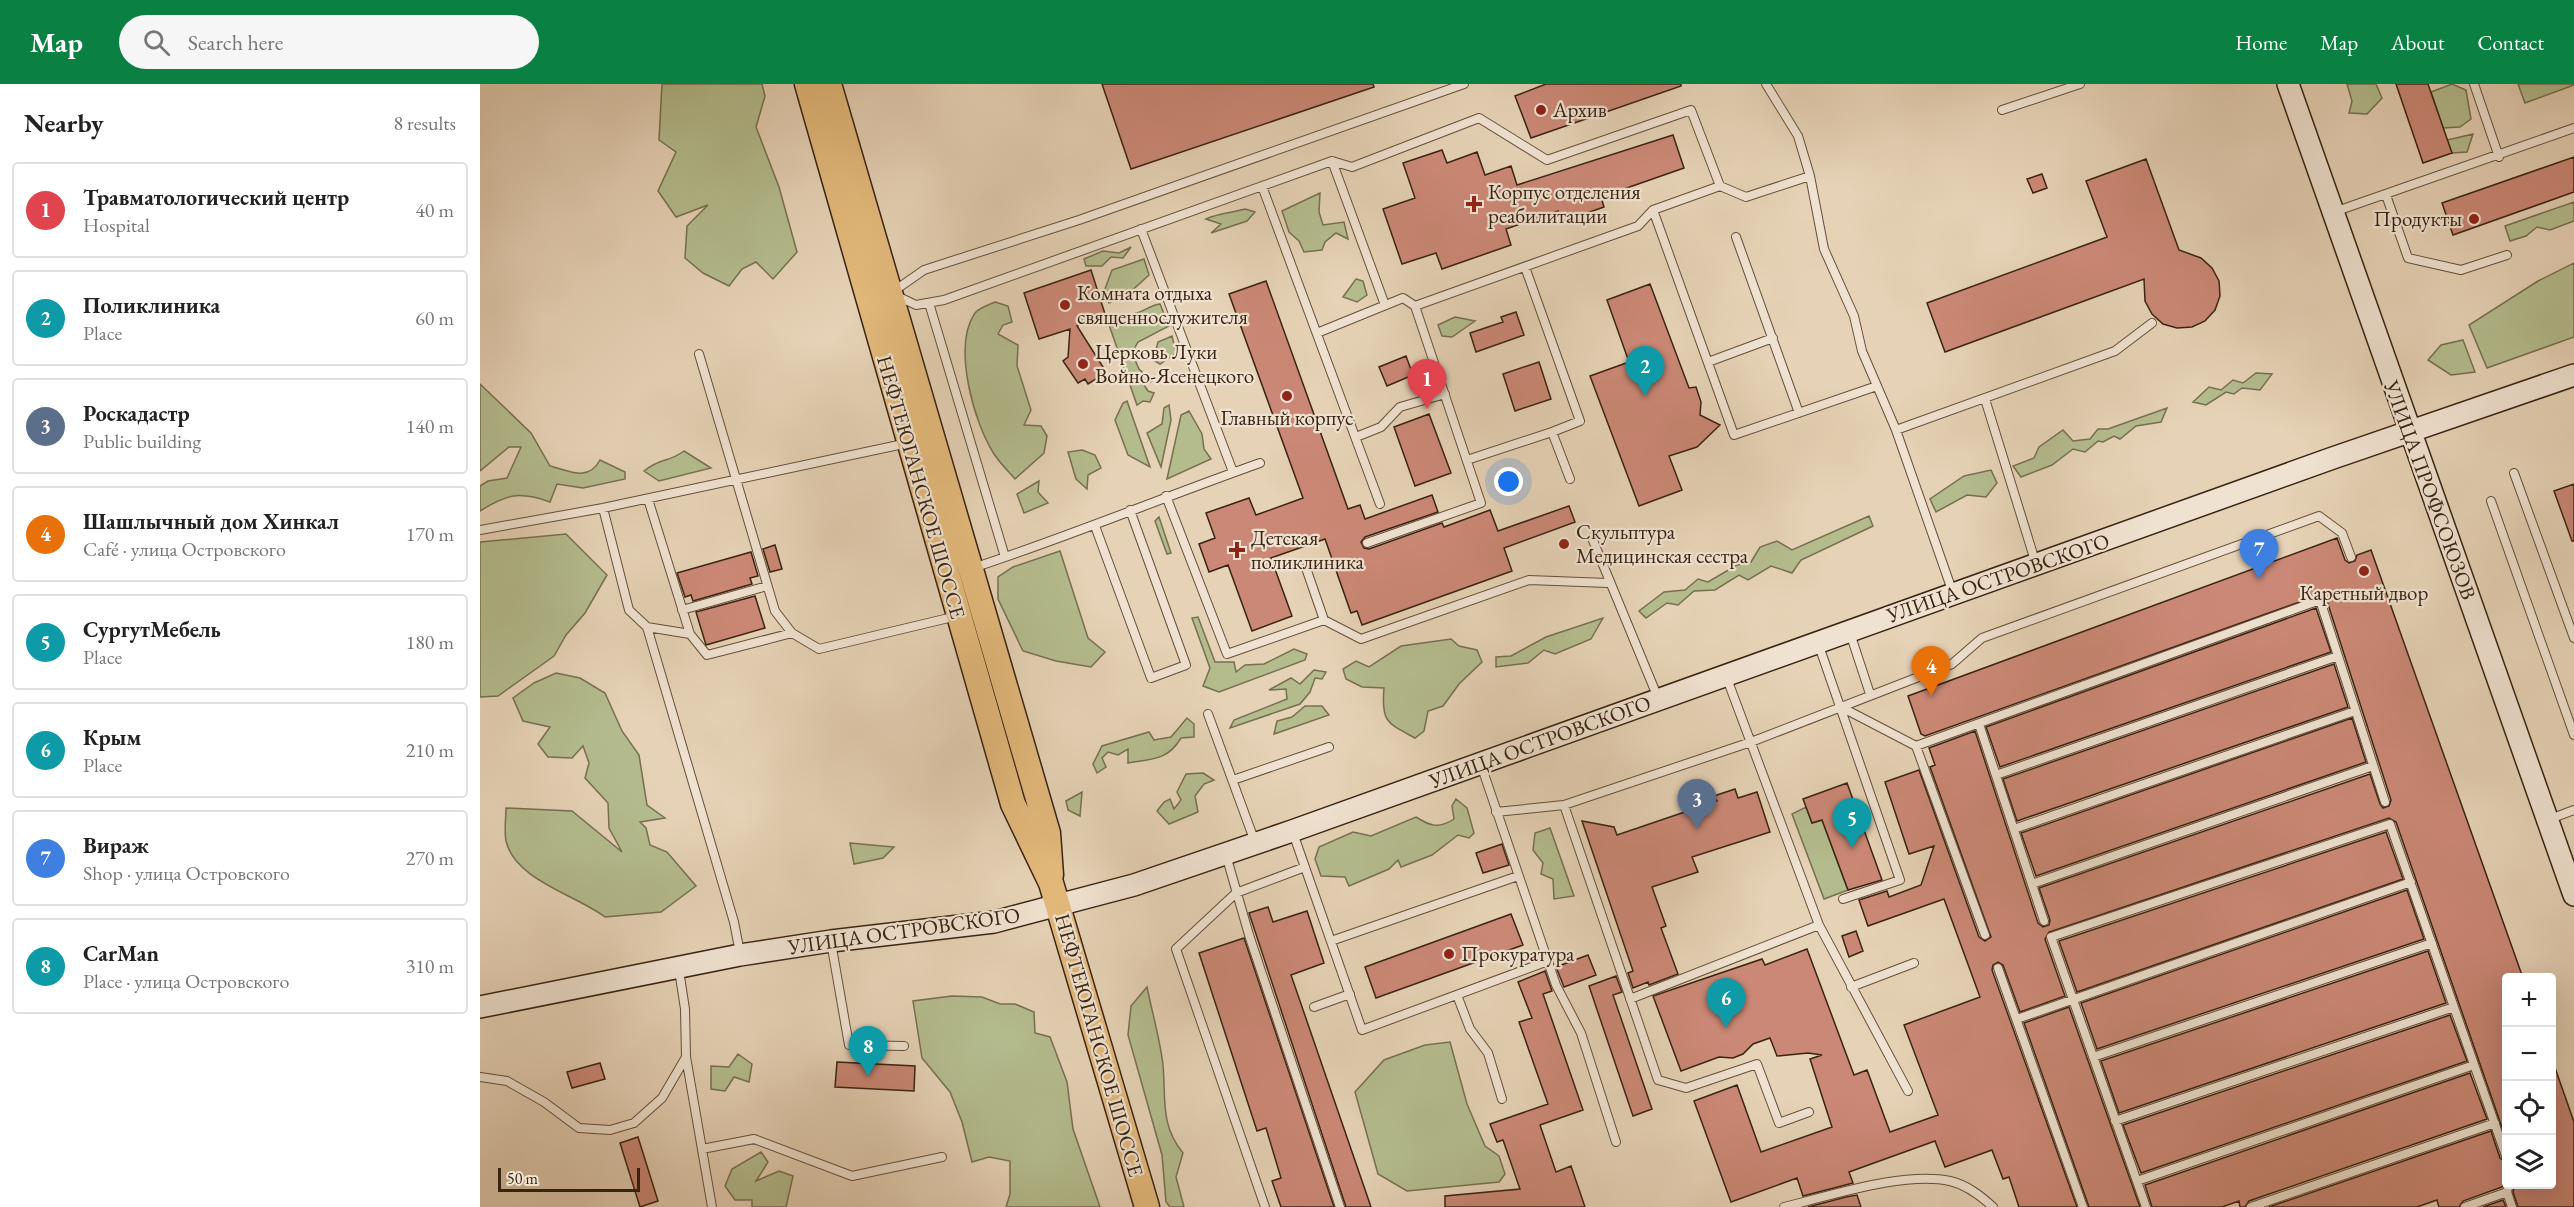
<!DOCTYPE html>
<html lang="en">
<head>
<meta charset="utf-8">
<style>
	:root { --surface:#fff; --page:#f6f6f6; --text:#222; --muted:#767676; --line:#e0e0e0; --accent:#0b8043 }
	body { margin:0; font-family:"EB Garamond",serif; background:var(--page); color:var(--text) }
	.controls { position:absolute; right:18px; bottom:18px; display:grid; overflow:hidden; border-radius:6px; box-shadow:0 6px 24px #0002 }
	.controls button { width:54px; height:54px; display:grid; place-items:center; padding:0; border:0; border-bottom:2px solid var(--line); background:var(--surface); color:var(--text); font:30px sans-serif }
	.scale { position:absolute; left:18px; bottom:15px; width:142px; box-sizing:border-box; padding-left:6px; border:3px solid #392312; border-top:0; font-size:16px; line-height:21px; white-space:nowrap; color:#392312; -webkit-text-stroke:4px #efe2d0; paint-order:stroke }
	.you { position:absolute; left:1029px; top:398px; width:21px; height:21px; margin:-15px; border:4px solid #fff; border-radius:50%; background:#1a73e8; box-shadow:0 0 0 9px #1a73e833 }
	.badge { display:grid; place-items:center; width:39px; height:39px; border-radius:50%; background:var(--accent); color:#fff; font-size:20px; font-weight:700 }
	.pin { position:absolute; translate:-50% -50px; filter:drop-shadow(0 2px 3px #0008) }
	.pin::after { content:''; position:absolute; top:32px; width:21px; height:18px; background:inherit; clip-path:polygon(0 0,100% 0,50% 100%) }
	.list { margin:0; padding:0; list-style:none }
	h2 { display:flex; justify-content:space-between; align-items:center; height:78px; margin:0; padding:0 24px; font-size:26px }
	h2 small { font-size:20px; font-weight:400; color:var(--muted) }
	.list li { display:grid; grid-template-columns:39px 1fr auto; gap:18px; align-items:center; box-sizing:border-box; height:96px; margin:0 12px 12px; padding:0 12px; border:2px solid var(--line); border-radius:6px }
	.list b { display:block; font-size:22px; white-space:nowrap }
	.list p { margin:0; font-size:20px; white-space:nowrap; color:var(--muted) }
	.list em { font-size:20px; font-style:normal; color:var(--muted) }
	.icon { flex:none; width:33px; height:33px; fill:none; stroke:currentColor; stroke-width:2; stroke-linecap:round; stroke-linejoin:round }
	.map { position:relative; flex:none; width:2094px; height:1123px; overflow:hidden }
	header { display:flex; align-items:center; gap:36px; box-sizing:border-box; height:84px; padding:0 30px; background:var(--accent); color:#fff }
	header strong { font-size:28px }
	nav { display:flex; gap:33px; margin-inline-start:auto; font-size:21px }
	.search { width:420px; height:54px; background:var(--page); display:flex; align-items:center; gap:15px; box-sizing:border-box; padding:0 21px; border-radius:33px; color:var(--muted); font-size:22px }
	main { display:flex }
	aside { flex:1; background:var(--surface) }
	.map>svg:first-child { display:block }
	.green { fill:#b4bc8e; stroke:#767050; stroke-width:1.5 }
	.building { fill:#cb8876; stroke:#392312; stroke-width:1.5 }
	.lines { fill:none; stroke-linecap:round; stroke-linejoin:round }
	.service-casing { stroke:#644f3b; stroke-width:10 }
	.secondary-casing { stroke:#392312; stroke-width:24 }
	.primary-casing { stroke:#392312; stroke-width:27 }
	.service { stroke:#efe2d0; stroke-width:8 }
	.secondary { stroke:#efe2d0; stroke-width:21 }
	.primary { stroke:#e3b97b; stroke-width:24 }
	.poi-dot { fill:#8f2418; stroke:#efe2d0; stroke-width:2 }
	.labels { text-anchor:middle; stroke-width:4.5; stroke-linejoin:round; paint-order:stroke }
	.poi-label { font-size:21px; fill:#392312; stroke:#efe2d0; text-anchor:start }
	.street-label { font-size:21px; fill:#392312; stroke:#efe2d0 }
</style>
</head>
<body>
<header>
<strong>Map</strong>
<div class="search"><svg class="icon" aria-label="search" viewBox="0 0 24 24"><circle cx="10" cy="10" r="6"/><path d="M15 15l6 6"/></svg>Search here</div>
<nav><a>Home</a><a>Map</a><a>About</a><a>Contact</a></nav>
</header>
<main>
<aside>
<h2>Nearby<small>8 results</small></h2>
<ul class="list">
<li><span class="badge" style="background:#e0444e">1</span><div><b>Травматологический центр</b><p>Hospital</p></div><em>40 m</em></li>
<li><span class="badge" style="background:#0f9aa8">2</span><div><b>Поликлиника</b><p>Place</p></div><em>60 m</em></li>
<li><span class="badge" style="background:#5c6f8a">3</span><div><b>Роскадастр</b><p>Public building</p></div><em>140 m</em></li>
<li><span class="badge" style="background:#e8710a">4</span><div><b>Шашлычный дом Хинкал</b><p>Café · улица Островского</p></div><em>170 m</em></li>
<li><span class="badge" style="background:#0f9aa8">5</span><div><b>СургутМебель</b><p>Place</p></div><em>180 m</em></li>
<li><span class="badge" style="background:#0f9aa8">6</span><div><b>Крым</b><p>Place</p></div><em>210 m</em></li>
<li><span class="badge" style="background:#3f7fe0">7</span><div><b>Вираж</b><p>Shop · улица Островского</p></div><em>270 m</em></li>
<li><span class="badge" style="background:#0f9aa8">8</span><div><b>CarMan</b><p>Place · улица Островского</p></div><em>310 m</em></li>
</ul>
</aside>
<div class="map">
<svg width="2094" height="1123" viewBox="0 0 2094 1123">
	<rect width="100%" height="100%" fill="#e6d2b6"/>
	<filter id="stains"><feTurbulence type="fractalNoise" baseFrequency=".00333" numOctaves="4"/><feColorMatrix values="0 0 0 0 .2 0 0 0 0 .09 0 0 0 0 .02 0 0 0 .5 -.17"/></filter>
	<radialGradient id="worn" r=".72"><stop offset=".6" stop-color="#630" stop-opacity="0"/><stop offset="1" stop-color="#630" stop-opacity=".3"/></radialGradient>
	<!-- green -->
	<path class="green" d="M182,0H282L285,12L276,43L299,103L317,168L293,195L276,178L262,185L249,202L223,189L205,174L207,142L228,121L196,133L178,107L196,68L179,56Z
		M1867,0H1896L1902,14L1887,30L1869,29L1872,17Z
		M1972,0L1986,6L1991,35L1980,43L1963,44L1951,8Z
		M2038,0H2094V1L2045,19Z
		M1993,50L1987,68L1972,69L1967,56Z
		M840,109L839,128L843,141L864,138L868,155L856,149L845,158L842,166L824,168L819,157L809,148L802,127Z
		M2094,118V137L2070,146L2057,143L2046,152L2030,157L2025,142Z
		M765,125L775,128L767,137L731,149L741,140L726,135C738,129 751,129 765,125Z
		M651,163L643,174L631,173L622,182H606L604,175L623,167L639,169Z
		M664,175L669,191L648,210L629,219L625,205L632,186Z
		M2094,179V253L2007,284L1989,241L2058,197Z
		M876,195L883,197L887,211L877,218L863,213Z
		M515,218L528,222L532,238L523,241L518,250L538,261L537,282L551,326L544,341L561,342L567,352L564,369L535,395C528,387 520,379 514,370C494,339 472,262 495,229C499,224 508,221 515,218Z
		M680,220L689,242L658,258L652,269L659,285L672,297L664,301L668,307L674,309L670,318L663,317L657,321L628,238C637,231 647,232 657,229C666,226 671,221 680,220Z
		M975,233L995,237L972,253L962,252L958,241Z
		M692,252L696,269L680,280L673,276L678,258Z
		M1983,256L1995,288L1971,291L1948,276L1961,261Z
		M1776,289L1792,290L1780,306L1762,304L1754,310L1746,308L1726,321L1713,318L1729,303L1741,306L1753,296L1763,299Z
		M0,300L51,349L70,382C90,387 108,398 120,376L145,388V395L103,404L77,400L70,418C39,407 27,410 0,427V402L8,397L27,394L41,363H29L0,387Z
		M647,317L670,383L648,371L635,336L643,319Z
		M689,321L691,336L681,383L667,349L682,340L684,324Z
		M1687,324L1681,338L1656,342L1640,355L1634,352L1623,358L1618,357L1605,368L1593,365L1572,381L1541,393L1533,382L1554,374L1559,363L1583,346L1593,357L1610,355L1618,345H1628Z
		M709,327L722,350L724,365L731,375L687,395L701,331Z
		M602,366L615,371L621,384L608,391L607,405L596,395L588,368Z
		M204,367L231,384L179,397L164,387C181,373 188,379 204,367Z
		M1511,386L1517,399L1506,413L1487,411L1456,428L1450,415L1484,392Z
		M559,397L558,408L568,419L544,429L537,410Z
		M1389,432L1393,442L1321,476L1312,489L1291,482L1268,496L1259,491L1235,506L1214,507L1198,521L1187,519L1166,534L1159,527L1184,508L1205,506L1218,495L1228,498L1257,481L1271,478L1280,463L1297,457L1312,466Z
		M679,433L691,469L687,470L675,437Z
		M86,450L127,491L105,529L86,551L74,572L18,612L0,613V458Z
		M580,467L608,554L625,568L611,583L576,577L543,567L518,515V493L533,483Z
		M718,533L735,578H754L756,588L765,581L784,580L814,565L827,570L825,576L739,608L723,602L730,584L712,534Z
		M1123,534L1111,555L1075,570L1064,566L1048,579L1016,583V573L1031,572L1066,553Z
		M971,555L979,562L997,566L1002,578L979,600L963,622L948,627L944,647L935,654C907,639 901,638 904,604L882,603L866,595L863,585L876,577L889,583L921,562Z
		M834,586L846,588L842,595L835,594L830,608L820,620L750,644L754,636L807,615L806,605L789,606L811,594L820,600Z
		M76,589L100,594L125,609L142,647L159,671L167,721L185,734L160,738L166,744L170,761L187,768L216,802L181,828L125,833C96,811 35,796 26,757C24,747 26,734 26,724L92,727L142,768L129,744L128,719L105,694L109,679L103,662L92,674L68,673L58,660L70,643L43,637L33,614L54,599Z
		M825,622H842L849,631L794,650L797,637L812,633Z
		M707,634L714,640V653L701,654C688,676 673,675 648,679V665L638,671L628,668L622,674L626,683L617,689L613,680L622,662L669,648L674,656L691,653Z
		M723,689L734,696L724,700L715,712L718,728L689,740L677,727L684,718L690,715L694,725L701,716L697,708L706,690Z
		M602,708L600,732L588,726L586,717Z
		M976,715L987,724L994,749L989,754L978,751L952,771L921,783L918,776L909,785L869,802L865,793L841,792L835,775L839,763L873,748L891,752L936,733C950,742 959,745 974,735L972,722Z
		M1326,723L1332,739L1342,736L1368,806L1344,815L1312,730Z
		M1070,744L1094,812L1074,815L1073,795L1061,790L1063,779L1053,766L1055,749Z
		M370,759L414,763L403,774L374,780Z
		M667,903C672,928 680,955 683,981C686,1015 680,1041 703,1069L696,1093L704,1123H690L686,1118L682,1071L648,951L651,922Z
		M472,912L502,913L520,920H535L554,928L555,949L570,953L587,998L593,1045L620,1123H526L530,1110V1077L509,1073L492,1078L482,1038L470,1008L442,974L433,917Z
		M970,958L987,1020L1005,1062L1019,1072L1025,1090L1019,1098L927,1107L898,1090L875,1008L904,976L945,961Z
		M258,970L272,980L269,998L254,993L245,1007L231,1005V982L249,983Z
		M281,1068L288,1078L276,1097L299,1087L313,1092L306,1123H272V1116H255L245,1102L252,1085Z"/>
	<!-- building -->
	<path class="building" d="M622,0H893L894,3L651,85Z
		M1066,0H1201V2L1051,54L1035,12Z
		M1916,0H1948L1972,69L1943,79Z
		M1193,51L1204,84L1121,113L1124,123L1081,138L1078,127L1026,145L1031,161L962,185L956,169L922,180L903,125L935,114L923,79L962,66L967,79L997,68L1005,91L1031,82L1037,101Z
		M2094,73V108L1973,151L1962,119Z
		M1666,75L1699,166L1721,174L1732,184L1739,197L1740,212L1735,226L1725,237L1712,243L1697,244L1683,240L1672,230L1665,217L1664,195L1465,268L1447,219L1627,153L1606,97Z
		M1562,90L1567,104L1553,109L1547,95Z
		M611,186L626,233L597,242L623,283L618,286L621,292L608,300L605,295L598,299L583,277L588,273L590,245L559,255L544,209Z
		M786,197L868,425L880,421L885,435L952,411L958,428L885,453L881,458L884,464L889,465L962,439L964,443L1010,426L1018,447L1089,422L1095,438L1024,464L1032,487L882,541L877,527L871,529L845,455L791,474L812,532L772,547L748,481L729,488L719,460L735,454L726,429L769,414L776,431L823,414L749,210Z
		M1170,200L1209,304L1216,303L1221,318L1220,331L1240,341L1217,363L1189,372L1202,406L1159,422L1110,292L1149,278L1127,216Z
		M1036,228L1044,251L996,268L990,249L1023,238L1021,233Z
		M926,272L933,291L907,302L899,283Z
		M1059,278L1071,315L1035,327L1023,290Z
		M949,330L971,389L935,402L914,343Z
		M2094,400V457H2092L2074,407Z
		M1857,454L1865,476L1869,479L1875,477L1877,471L1891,466L2043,894H2026V1055L1916,738L1909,734L1569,848L1565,855L1585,912L1540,928L1523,881L1518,878L1513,881L1512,886L1597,1123H1539L1529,1093L1523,1095L1512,1066L1465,1083L1455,1057L1369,1088L1373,1099L1323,1112L1317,1094L1251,1118L1214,1017L1257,1001L1281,1068L1352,1043L1330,975L1342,971L1328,969L1297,972L1290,954L1273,960L1263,970L1253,974L1239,973L1201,987L1173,912L1282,875L1285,881L1327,865L1374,991L1387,986L1410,1048L1458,1031L1424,941L1500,913L1464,815L1388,842L1379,816L1407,807L1409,813L1441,801L1454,762L1429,770L1405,698L1439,686L1499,853L1505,857L1511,853L1450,683L1455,681L1449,664L1495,647L1558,839L1563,843L1569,841L1570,836L1559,804L1890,690L1900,720L1903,724L1909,722L1911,716L1846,514L1842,510L1445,652L1441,650L1428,612Z
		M295,461L302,485L290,488L283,465Z
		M271,468L278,492L270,494L272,500L213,517L211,511L205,513L197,489Z
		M275,512L285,544L226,561L216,528Z
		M1836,524L1851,568L1520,683L1506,643Z
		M1854,580L1868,623L1537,737L1523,695Z
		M1872,634L1886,678L1556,792L1541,749Z
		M1367,699L1402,796L1368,806L1342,736L1332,739L1323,715Z
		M1255,705L1258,714L1277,708L1290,748L1212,773L1218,788L1172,803L1186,842L1181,844L1198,890L1169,901L1168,898L1153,904L1148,889L1153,887L1102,737L1134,743L1137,751L1237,717L1234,712Z
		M1906,748L1923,795L1597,908L1579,857Z
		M1022,760L1029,781L1003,789L996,769Z
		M1927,806L1944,855L1617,965L1601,919Z
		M788,823L793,838L827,827L844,879L811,891L891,1123H866L769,829Z
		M1031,830L1043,861L896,914L885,883Z
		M1376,847L1383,867L1369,873L1362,852Z
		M764,854L854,1123H801L792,1097L801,1094L786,1044L777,1047L719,869Z
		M1948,867L1966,919L1639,1029L1621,977Z
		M1108,871L1116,891L1084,903L1076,883Z
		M1065,887L1072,907L1063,910L1103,1026L1060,1041L1076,1088L1091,1082L1105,1123H965V1112L1040,1105L1023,1056L1017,1058L1010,1040L1068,1020L1039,938L1052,934L1038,898Z
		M1136,892L1142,908L1133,911L1172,1025L1153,1032L1109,902Z
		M1589,923L1630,1039L1660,1123H1609L1544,939Z
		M1970,931L1987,977L1661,1089L1643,1041Z
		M357,978L435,982L434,1007L355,1003Z
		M120,979L125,995L92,1004L87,988Z
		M2072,981H2074L2094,1038V1123H2038L2033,1108L2035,1101H2072Z
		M1990,989L2007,1035L1769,1117L1765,1123H1760L1759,1117L1742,1123H1672L1665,1101Z
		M2011,1047L2020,1074L2026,1078V1095L2022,1103L1983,1117L1979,1123H1959L1957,1116L1937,1123H1789Z
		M158,1053L178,1117L160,1123L140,1059Z
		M1377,1111L1381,1123H1328L1366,1113Z
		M2023,1116L2026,1123H2003Z"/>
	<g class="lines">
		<defs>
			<path id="service" d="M1286,0L1318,52L1330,92L1344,165L1374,232L1382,267L1416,346L1473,509
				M1994,0L2019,73
				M1522,26L1600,0
				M852,77L905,221
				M782,102L900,420
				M1906,111L1928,174L1981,186L2027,171
				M1173,126L1254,351L1397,302
				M1854,128L2094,44
				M661,145L753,388
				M1256,153L1319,329
				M1045,183L1100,337L1072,348
				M414,207L444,186L599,136L984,0
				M417,212L436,221L464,216L852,77L872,83L999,34L1067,76L1211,26L1240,102
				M449,219L525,473
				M837,249L923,214L935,222L1158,142L1173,126L1240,102L1266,113L1330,92
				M219,270L295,527L312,549L339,565L477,532
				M1228,278L1293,254
				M1505,315L1556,480
				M1416,346L1635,267L1672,239
				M876,353L901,343L920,323L965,310
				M987,376L1072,348L1090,395
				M2034,389L2094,554
				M686,412L747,570L844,536L826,484
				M168,415L210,550L227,571L312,549
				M2011,417L2094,651
				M123,424L149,526L167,543L210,550
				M615,442L671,594L706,581L650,426
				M0,446L123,424L428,359
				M1112,454L1178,614
				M887,459L1001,419L935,222
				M493,484C590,452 684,413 780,379
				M202,526L287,502
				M844,536L881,555L1049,496L1128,499
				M167,543L254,838L260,869
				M1370,549L1390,610
				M1338,559L1420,796L1363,815
				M1246,592L1339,841L1428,1007
				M1359,622L1436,662L1840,516L1905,718
				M728,630L775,758
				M1499,640L1564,837
				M1436,662L1505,851
				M1001,681L1076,901L1101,949L1136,1058
				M1516,691L1858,572
				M753,696L849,663
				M1084,721L1178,996L1206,1004L1277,980L1299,1039L1329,1028
				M1016,728L1084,721L1271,658L1472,580L1502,554L1839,432L1862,449L1871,473
				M2070,735L2094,726
				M1534,745L1875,627
				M813,749L882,946L1068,877
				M746,771L769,851L860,1123
				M1552,800L1893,682
				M851,857L1038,792
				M351,858L369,961L424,962
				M1518,884L1603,1123
				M1371,903L1434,879
				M977,911L990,945L1008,969L1022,1015
				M1150,915L1339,841
				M834,923L870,910
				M1537,935L1931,798
				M206,973L232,1123
				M1613,973L1952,859
				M0,993L27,997L64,1018L99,1044L130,1046L154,1039L182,1014L206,973L205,925L199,886
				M1635,1037L1974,923
				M222,1065L274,1055L372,1092L462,1073
				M1657,1097L1994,981
				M2029,1100L2027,1108L2032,1123
				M785,1123L696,865L756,809L825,783
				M1304,1123C1350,1112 1424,1087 1470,1097C1487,1101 1500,1111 1513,1123
				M1666,1123L1571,853L1910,740L2026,1072
				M1771,1123L2015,1039
				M1985,1123L2027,1108"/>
			<path id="secondary" d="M1808,0L2094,811
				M0,923L260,871L351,857L514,838L654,801L812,747L1850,375L2094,291"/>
			<path id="primary" d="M327,0L533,720L571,799L667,1123
				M349,0L568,749L571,791"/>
		</defs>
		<!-- service casing -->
		<use href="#service" class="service-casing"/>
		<!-- secondary casing -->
		<use href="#secondary" class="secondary-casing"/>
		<!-- primary casing -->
		<use href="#primary" class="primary-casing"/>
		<!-- service -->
		<use href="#service" class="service"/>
		<!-- secondary -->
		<use href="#secondary" class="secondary"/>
		<!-- primary -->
		<use href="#primary" class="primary"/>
	</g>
	<!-- markers -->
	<g class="poi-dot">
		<circle cx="1061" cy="26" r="6"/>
		<path d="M991 111h6v6h6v6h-6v6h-6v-6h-6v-6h6z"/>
		<circle cx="1994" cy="135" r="6"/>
		<circle cx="585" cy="221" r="6"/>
		<circle cx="603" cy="280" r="6"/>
		<circle cx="807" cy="312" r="6"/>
		<circle cx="1084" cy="460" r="6"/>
		<path d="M754 457h6v6h6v6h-6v6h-6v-6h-6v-6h6z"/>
		<circle cx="1884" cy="487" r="6"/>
		<circle cx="969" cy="870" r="6"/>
	</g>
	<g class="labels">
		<!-- poi labels -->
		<g class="poi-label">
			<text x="1073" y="33">Архив</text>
			<text x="1008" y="115">Корпус отделения<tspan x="1008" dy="24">реабилитации</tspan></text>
			<text x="1982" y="142" text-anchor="end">Продукты</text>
			<text x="597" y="216">Комната отдыха<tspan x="597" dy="24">священнослужителя</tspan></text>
			<text x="615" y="275">Церковь Луки<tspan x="615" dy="24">Войно-Ясенецкого</tspan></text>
			<text x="807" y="341" text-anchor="middle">Главный корпус</text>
			<text x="1096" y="455">Скульптура<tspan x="1096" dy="24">Медицинская сестра</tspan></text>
			<text x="771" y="461">Детская<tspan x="771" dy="24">поликлиника</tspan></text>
			<text x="1884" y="516" text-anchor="middle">Каретный двор</text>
			<text x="981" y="877">Прокуратура</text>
		</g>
		<!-- street labels -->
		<g class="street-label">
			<text transform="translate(441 403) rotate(74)" y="7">НЕФТЕЮГАНСКОЕ ШОССЕ</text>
			<text transform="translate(1950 406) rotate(70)" y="7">УЛИЦА ПРОФСОЮЗОВ</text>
			<text transform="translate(1518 494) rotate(-19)" y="7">УЛИЦА ОСТРОВСКОГО</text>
			<text transform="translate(1060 658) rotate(-20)" y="7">УЛИЦА ОСТРОВСКОГО</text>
			<text transform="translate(424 847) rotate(-8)" y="7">УЛИЦА ОСТРОВСКОГО</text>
			<text transform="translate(619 961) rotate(74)" y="7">НЕФТЕЮГАНСКОЕ ШОССЕ</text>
		</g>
	</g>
	<rect width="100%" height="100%" filter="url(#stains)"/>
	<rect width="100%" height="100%" fill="url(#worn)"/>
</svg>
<div class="controls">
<button>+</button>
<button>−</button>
<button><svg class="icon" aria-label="locate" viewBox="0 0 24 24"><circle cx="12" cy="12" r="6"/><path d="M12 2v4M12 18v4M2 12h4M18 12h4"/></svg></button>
<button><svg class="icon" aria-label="layers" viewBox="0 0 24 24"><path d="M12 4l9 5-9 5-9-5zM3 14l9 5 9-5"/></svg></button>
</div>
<div class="scale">50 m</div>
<div class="you"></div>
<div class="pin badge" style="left:947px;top:325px;background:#e0444e">1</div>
<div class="pin badge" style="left:1165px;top:312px;background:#0f9aa8">2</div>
<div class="pin badge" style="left:1217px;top:745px;background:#5c6f8a">3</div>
<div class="pin badge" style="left:1451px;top:612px;background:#e8710a">4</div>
<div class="pin badge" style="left:1372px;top:764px;background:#0f9aa8">5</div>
<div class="pin badge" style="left:1246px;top:944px;background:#0f9aa8">6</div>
<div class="pin badge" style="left:1779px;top:495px;background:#3f7fe0">7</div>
<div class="pin badge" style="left:388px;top:992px;background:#0f9aa8">8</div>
</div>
</main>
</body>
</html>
